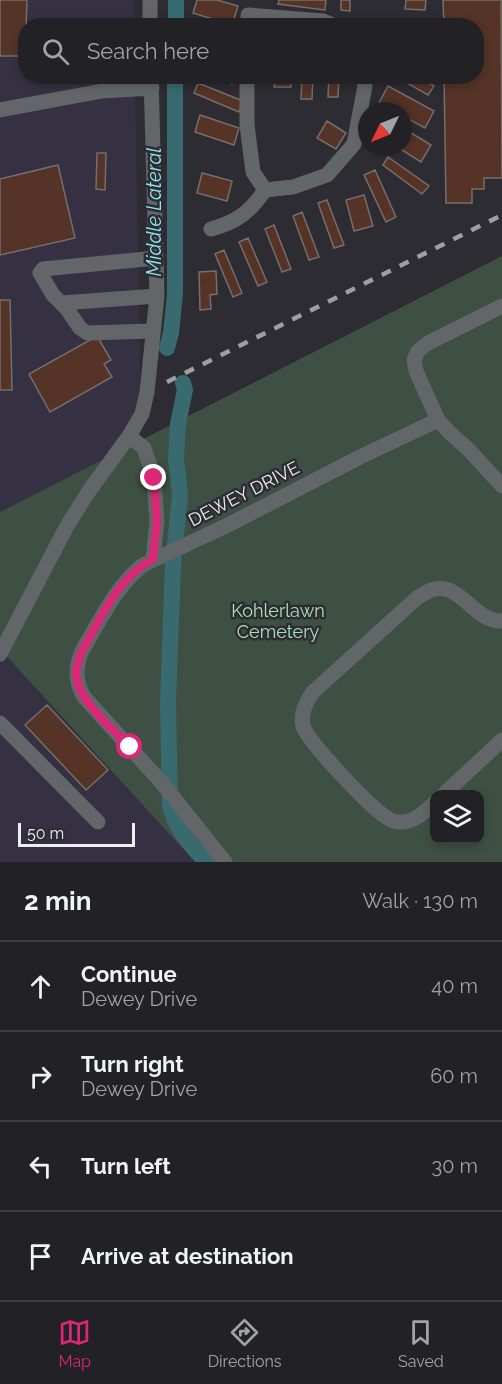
<!DOCTYPE html>
<html lang="en">
<head>
<meta charset="utf-8">
<style>
	:root { --surface:#212126; --page:#29292e; --text:#f1f3f6; --muted:#a2a3a7; --line:#3e3e43; --accent:#db2777 }
	body { margin:0; font-family:Raleway,sans-serif; background:var(--page); color:var(--text) }
	.controls { position:absolute; right:18px; bottom:18px; display:grid; overflow:hidden; border-radius:12px; box-shadow:0 3px 9px #0003 }
	.controls button { width:54px; height:54px; display:grid; place-items:center; padding:0; border:0; border-bottom:2px solid var(--line); background:var(--surface); color:var(--text); font:30px sans-serif }
	.compass { position:absolute; left:358px; top:102px; width:54px; height:54px; border-radius:50%; background:var(--surface); box-shadow:0 3px 9px #0003; rotate:227deg }
	.scale { position:absolute; left:18px; bottom:15px; width:117px; box-sizing:border-box; padding-left:6px; border:3px solid #eeeef2; border-top:0; font-size:16px; line-height:21px; white-space:nowrap; color:#eeeef2; -webkit-text-stroke:4px #2c2c32; paint-order:stroke }
	.stop { position:absolute; width:18px; height:18px; margin:-14px; border:4px solid #db2777; border-radius:50%; background:#fff }
	.stop.end { background:#db2777; border-color:#fff; box-shadow:0 2px 6px #0008 }
	.list { margin:0; padding:0; list-style:none }
	h2 { display:flex; justify-content:space-between; align-items:center; height:78px; margin:0; padding:0 24px; font-size:26px }
	h2 small { font-size:20px; font-weight:400; color:var(--muted) }
	.list li { display:grid; grid-template-columns:39px 1fr auto; gap:18px; align-items:center; box-sizing:border-box; height:90px; padding:0 24px; border-top:2px solid var(--line) }
	.list b { display:block; font-size:22px; white-space:nowrap }
	.list p { margin:0; font-size:20px; white-space:nowrap; color:var(--muted) }
	.list em { font-size:20px; font-style:normal; color:var(--muted) }
	.icon { flex:none; width:33px; height:33px; fill:none; stroke:currentColor; stroke-width:2; stroke-linecap:round; stroke-linejoin:round }
	.map { position:relative; flex:none; width:502px; height:862px; overflow:hidden }
	.search { position:absolute; background:var(--surface); box-shadow:0 3px 9px #0003; left:18px; right:18px; top:18px; height:66px; display:flex; align-items:center; gap:15px; box-sizing:border-box; padding:0 21px; border-radius:24px; color:var(--muted); font-size:22px }
	.sheet { height:438px; background:var(--surface) }
	nav { display:flex; justify-content:space-around; align-items:center; box-sizing:border-box; height:84px; border-top:2px solid var(--line); background:var(--surface); font-size:16px; color:var(--muted) }
	nav a { display:grid; justify-items:center; gap:3px }
	nav .on { color:var(--accent) }
	.map>svg:first-child { display:block }
	.industrial { fill:#353142 }
	.green { fill:#3e5043; fill-rule:evenodd }
	.lines { fill:none; stroke-linecap:round; stroke-linejoin:round }
	.canal { stroke:#396a6f; stroke-width:16 }
	.building { fill:#553327; stroke:#756e6b; stroke-width:1.5 }
	.minor { stroke:#636668; stroke-width:15 }
	.rail { stroke:#9e9ea3; stroke-width:4.5; stroke-dasharray:10 10; stroke-linecap:butt }
	.route { stroke:#db2777; stroke-width:8 }
	.labels { text-anchor:middle; stroke-width:5; stroke-linejoin:round; paint-order:stroke }
	.street-label { font-size:18px; fill:#eeeef2; stroke:#2c2c32 }
	.park-label { font-size:18px; fill:#a8e1b7; stroke:#2c2c32 }
	.water-label { font-size:20px; font-style:italic; fill:#91e6ef; stroke:#2c2c32 }
</style>
</head>
<body>
<div class="map">
<svg width="502" height="862" viewBox="0 0 502 862">
	<rect width="100%" height="100%" fill="#2c2c32"/>
	<!-- industrial -->
	<path class="industrial" d="M0,0H134V25L26,26V76L135,77L141,440L0,512Z
		M0,649L195,862H0Z"/>
	<!-- green -->
	<path class="green" d="M502,256V862H195L0,649V512ZM434,794H480V840H434Z"/>
	<g class="lines">
		<!-- canal -->
		<path class="canal" d="M176,26V0
			M167,348L171,333L175,294V76
			M183,383L185,390L178,424L176,459L180,495L173,564L168,702L170,806C175,829 191,845 206,862"/>
	</g>
	<!-- building -->
	<path class="building" d="M0,0H27L25,56H0Z
		M197,0H217L238,6L232,25L193,13Z
		M279,0H326L325,10L278,4Z
		M341,0H350V11L341,10Z
		M406,0H426L425,10L405,9Z
		M443,0H501L502,178H484V189H472V203H446L444,76H476V26H444Z
		M211,76H235L232,84Z
		M275,76H291V87H274Z
		M302,76H313L312,99H301Z
		M329,76H339L338,97H328Z
		M395,76H418L434,86L428,95Z
		M198,83L243,101L239,112L194,93Z
		M388,86L434,111L425,128L403,116V111H393L379,103Z
		M200,115L239,128L234,145L195,132Z
		M327,121L346,133L336,149L317,138Z
		M403,128L431,145L421,162L397,147H403Z
		M97,153H106L105,190L96,189Z
		M388,157L429,186L422,194L383,165Z
		M58,165L75,238L0,255V179Z
		M375,170L396,217L386,222L364,175Z
		M202,173L232,181L227,201L197,193Z
		M364,195L373,226L354,231L346,200Z
		M327,200L344,245L334,248L318,203Z
		M302,212L319,257L309,260L293,216Z
		M274,225L291,269L282,272L265,229Z
		M248,238L267,282L258,286L239,242Z
		M224,250L242,293L233,297L215,254Z
		M216,271L217,294L210,295L211,309L200,310L199,272Z
		M0,300H10L12,390H0Z
		M97,336L111,360L104,364L112,377L50,412L29,374Z
		M47,705L108,770L86,790L25,725Z"/>
	<g class="lines">
		<!-- minor -->
		<path class="minor" d="M150,0V26
			M248,26V15L323,21L335,26
			M247,76V125L253,172L265,190L293,187L327,175L354,144L365,86L363,76
			M0,110L102,91L152,88
			M211,229C237,222 250,212 265,190
			M62,303L157,296
			M502,306L428,343L418,351L414,360L416,371L438,420L450,433L468,449L502,486
			M153,331L87,333L80,328L67,309L53,295L40,273L43,269L156,258
			M129,436L144,448L154,478L157,521L153,559
			M0,654L67,526L89,491L129,436L142,414L147,392L157,296L151,76
			M0,723L98,822
			M444,794L502,740
			M434,803C425,812 413,823 399,822C394,822 390,820 386,817C370,807 308,742 303,726C300,713 306,702 313,692L418,597C422,595 427,592 431,590C461,580 473,622 502,621
			M225,862L162,783L84,697C75,681 75,668 82,651C100,621 115,587 143,565L230,524L360,457L438,420"/>
		<!-- rail -->
		<path class="rail" d="M167,382L502,215"/>
	</g>
	<g class="lines">
		<!-- route -->
		<path class="route" d="M130,747C113,729 77,700 76,674C76,666 79,659 82,651C101,618 118,577 153,559L157,521L154,478"/>
	</g>
	<g class="labels">
		<!-- street labels -->
		<g class="street-label">
			<text transform="translate(244 494) rotate(-27)" y="6">DEWEY DRIVE</text>
		</g>
		<!-- park labels -->
		<g class="park-label">
			<text x="278" y="617">Kohlerlawn<tspan x="278" dy="21">Cemetery</tspan></text>
		</g>
		<!-- water labels -->
		<g class="water-label">
			<text transform="translate(154 212) rotate(-90)" y="7">Middle Lateral</text>
		</g>
	</g>
</svg>
<div class="controls">
<button><svg class="icon" aria-label="layers" viewBox="0 0 24 24"><path d="M12 4l9 5-9 5-9-5zM3 14l9 5 9-5"/></svg></button>
</div>
<svg class="compass" viewBox="-18 -18 36 36"><path d="M0-13l5 13h-10z" fill="#e53935"/><path d="M0 13l5-13h-10z" fill="#a2a3a7"/></svg>
<div class="scale">50 m</div>
<div class="stop" style="left:130px;top:747px"></div>
<div class="stop end" style="left:154px;top:478px"></div>
<div class="search"><svg class="icon" aria-label="search" viewBox="0 0 24 24"><circle cx="10" cy="10" r="6"/><path d="M15 15l6 6"/></svg>Search here</div>
</div>
<section class="sheet">
<h2>2 min<small>Walk · 130 m</small></h2>
<ul class="list">
<li><svg class="icon" aria-label="ahead" viewBox="0 0 24 24"><path d="M12 20V5M6 11l6-6 6 6"/></svg><div><b>Continue</b><p>Dewey Drive</p></div><em>40 m</em></li>
<li><svg class="icon" aria-label="right" viewBox="0 0 24 24"><path d="M7 20v-9h11M14 6l5 5-5 5"/></svg><div><b>Turn right</b><p>Dewey Drive</p></div><em>60 m</em></li>
<li><svg class="icon" aria-label="left" viewBox="0 0 24 24"><path d="M17 20v-9H6M10 6l-5 5 5 5"/></svg><div><b>Turn left</b></div><em>30 m</em></li>
<li><svg class="icon" aria-label="arrive" viewBox="0 0 24 24"><path d="M6 21V4h12l-3 4 3 4H6"/></svg><div><b>Arrive at destination</b></div></li>
</ul>
</section>
<nav>
<a class="on"><svg class="icon" aria-label="map" viewBox="0 0 24 24"><path d="M3 6l6-2 6 2 6-2v14l-6 2-6-2-6 2zM9 4v14M15 6v14"/></svg>Map</a>
<a><svg class="icon" aria-label="directions" viewBox="0 0 24 24"><path d="M12 3l9 9-9 9-9-9zM9 14v-3h6M13 9l2 2-2 2"/></svg>Directions</a>
<a><svg class="icon" aria-label="saved" viewBox="0 0 24 24"><path d="M7 4h10v16l-5-4-5 4z"/></svg>Saved</a>
</nav>
</body>
</html>
